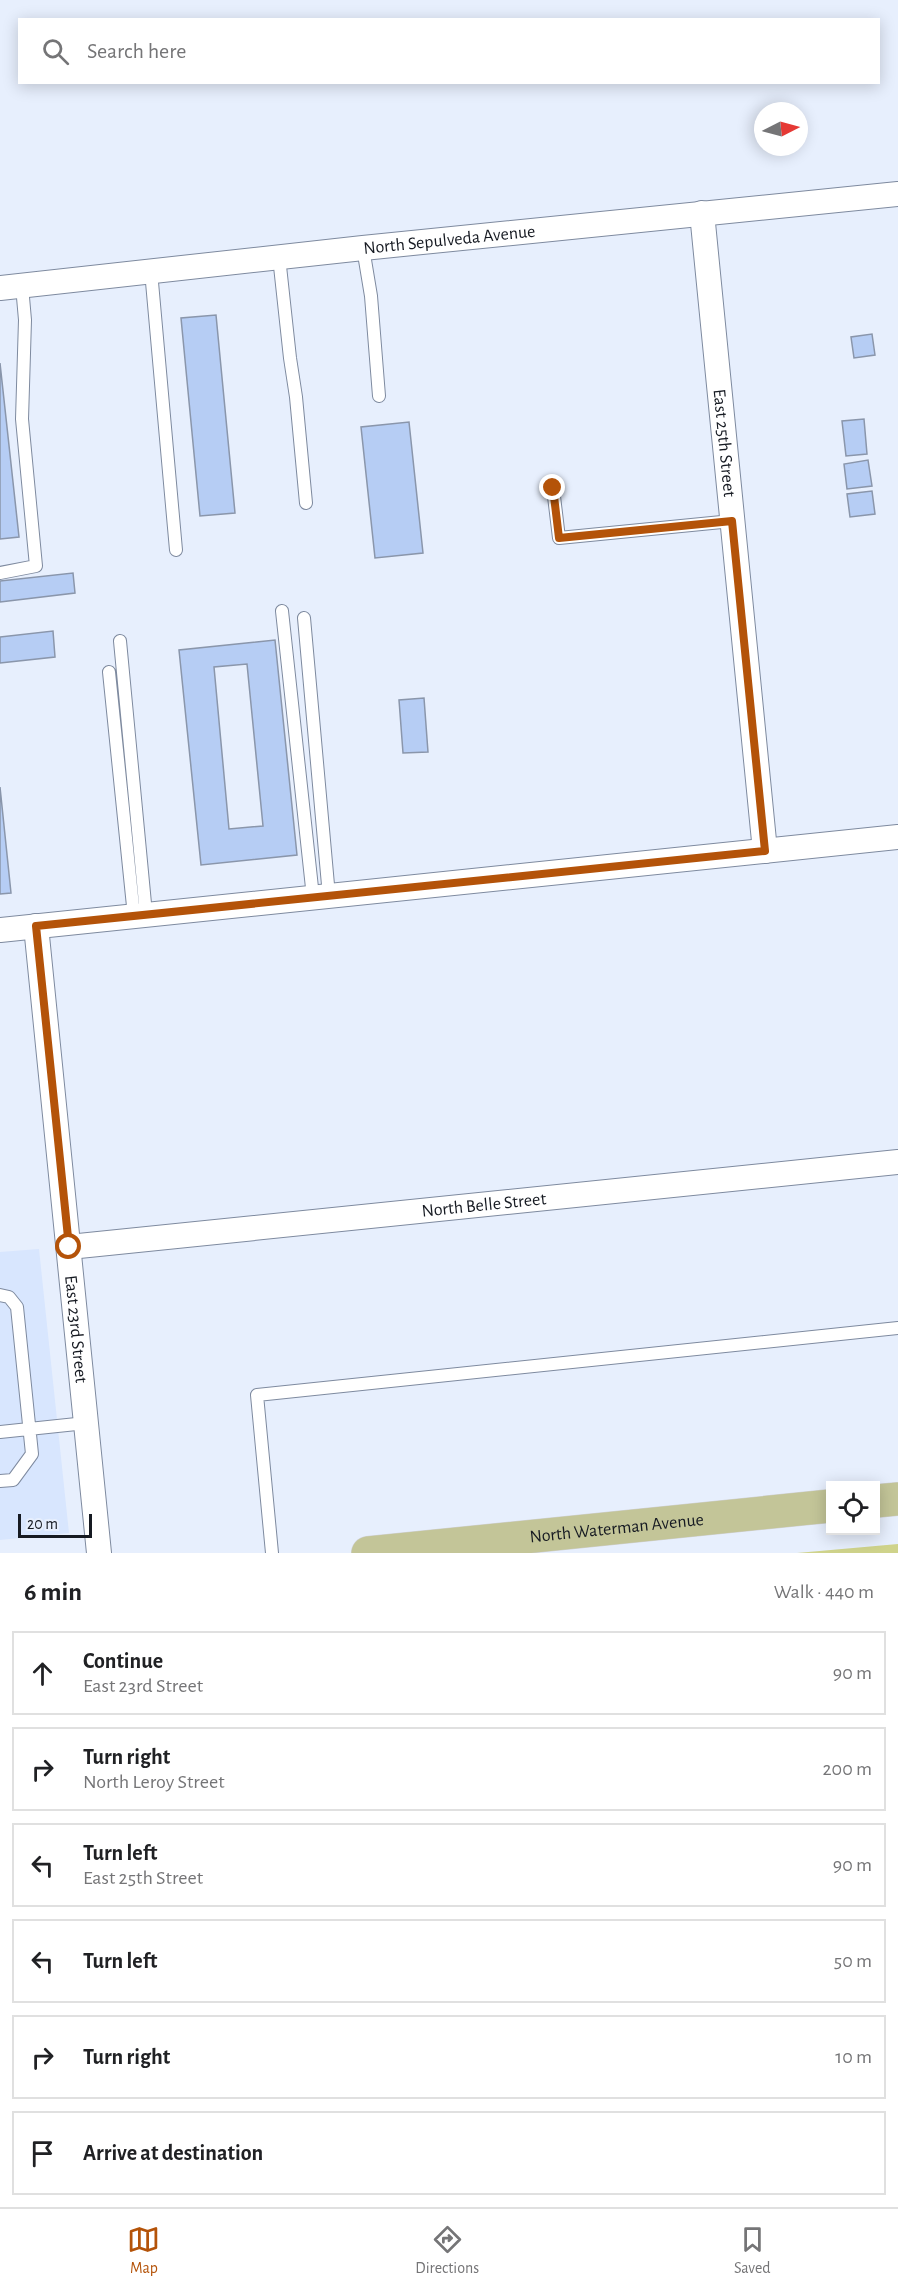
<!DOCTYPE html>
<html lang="en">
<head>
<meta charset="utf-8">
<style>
	:root { --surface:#fff; --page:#f6f6f6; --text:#202124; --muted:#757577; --line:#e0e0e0; --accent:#b45309 }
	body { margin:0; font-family:"Alegreya Sans",sans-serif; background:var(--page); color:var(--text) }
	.controls { position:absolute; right:18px; bottom:18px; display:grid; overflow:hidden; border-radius:0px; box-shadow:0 3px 15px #0003 }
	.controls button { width:54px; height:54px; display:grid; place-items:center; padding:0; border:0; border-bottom:2px solid var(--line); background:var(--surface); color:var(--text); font:30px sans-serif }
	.compass { position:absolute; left:754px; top:102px; width:54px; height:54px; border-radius:50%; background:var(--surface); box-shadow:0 3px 15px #0003; rotate:84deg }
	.scale { position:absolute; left:18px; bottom:15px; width:74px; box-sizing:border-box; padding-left:6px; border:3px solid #161a22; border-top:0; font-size:16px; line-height:21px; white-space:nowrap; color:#161a22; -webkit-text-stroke:4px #e7effd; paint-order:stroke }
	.stop { position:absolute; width:18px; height:18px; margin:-14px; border:4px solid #b45309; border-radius:50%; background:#fff }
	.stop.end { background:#b45309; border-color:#fff; box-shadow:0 2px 6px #0008 }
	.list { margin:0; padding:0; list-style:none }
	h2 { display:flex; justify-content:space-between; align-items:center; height:78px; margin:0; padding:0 24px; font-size:26px }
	h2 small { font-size:20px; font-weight:400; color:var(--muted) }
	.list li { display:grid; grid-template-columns:39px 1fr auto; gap:18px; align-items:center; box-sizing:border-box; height:84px; margin:0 12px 12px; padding:0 12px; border:2px solid var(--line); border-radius:0px }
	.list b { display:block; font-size:22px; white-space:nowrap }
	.list p { margin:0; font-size:20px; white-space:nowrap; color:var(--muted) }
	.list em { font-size:20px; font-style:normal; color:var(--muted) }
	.icon { flex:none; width:33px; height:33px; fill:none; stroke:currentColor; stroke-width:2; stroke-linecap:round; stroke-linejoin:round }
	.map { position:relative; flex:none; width:898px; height:1553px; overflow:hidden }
	.search { position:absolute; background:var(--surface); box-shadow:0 3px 15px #0003; left:18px; right:18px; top:18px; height:66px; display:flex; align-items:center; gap:15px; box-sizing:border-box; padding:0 21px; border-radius:0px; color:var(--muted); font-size:22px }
	.sheet { height:654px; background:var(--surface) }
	nav { display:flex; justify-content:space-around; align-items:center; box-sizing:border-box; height:84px; border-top:2px solid var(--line); background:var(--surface); font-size:16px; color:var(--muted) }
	nav a { display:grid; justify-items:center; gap:3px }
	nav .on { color:var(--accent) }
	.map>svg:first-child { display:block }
	.built { fill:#d8e6fe }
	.green { fill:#cfd38b }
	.building { fill:#b6cdf4; stroke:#8a96ab; stroke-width:1.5; fill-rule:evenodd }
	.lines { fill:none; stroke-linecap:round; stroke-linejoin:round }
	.service-casing { stroke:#7e8a9f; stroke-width:14 }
	.minor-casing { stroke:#7e8a9f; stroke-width:26 }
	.primary-casing { stroke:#d0d1d3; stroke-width:34 }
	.service { stroke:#fff; stroke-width:12 }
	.minor { stroke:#fff; stroke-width:24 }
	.primary { stroke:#c3c598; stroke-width:33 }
	.route { stroke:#b45309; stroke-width:8 }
	.labels { text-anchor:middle; stroke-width:4.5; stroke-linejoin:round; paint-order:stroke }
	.street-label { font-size:18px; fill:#161a22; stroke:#e7effd }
</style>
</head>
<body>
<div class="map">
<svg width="898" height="1553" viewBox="0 0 898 1553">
	<rect width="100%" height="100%" fill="#e7effd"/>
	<!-- built -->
	<path class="built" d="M39,1249L69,1533L0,1540V1252Z"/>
	<!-- green -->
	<path class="green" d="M898,1544V1553H797Z"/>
	<!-- building -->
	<path class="building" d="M216,315L235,513L200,516L181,318Z
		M872,334L875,355L854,358L851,337Z
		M0,363L19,537L0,539Z
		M864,419L867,454L846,456L842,421Z
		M409,422L423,553L375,558L361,427Z
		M868,460L872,486L847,489L844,464Z
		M872,491L875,514L850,517L847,494Z
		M73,573L75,593L0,602V581Z
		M53,631L55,657L0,663V637Z
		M275,640L297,855L201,865L179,650ZM247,664L263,826L229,829L214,667Z
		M424,698L428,752L403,753L399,700Z
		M0,787L11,893L0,894Z"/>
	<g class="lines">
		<defs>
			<path id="service" d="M363,248L371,296L379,396
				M279,257L290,358L296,397L306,503
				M151,271L176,550
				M553,488L559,538L732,521
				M0,573L36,566L22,419L25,320L22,286
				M282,611L313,897
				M304,618L329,896
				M120,641L146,914
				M109,672L134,916
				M0,1295L9,1297L17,1307L32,1454L13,1480L0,1481
				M0,1432L86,1423
				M272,1553L257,1395L898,1328"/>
			<g id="minor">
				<path id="s1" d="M702,213L765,851"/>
				<path id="s2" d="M0,288L363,248L898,194"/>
				<path id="s3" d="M36,926L99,1553"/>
				<path d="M0,930L898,837"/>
				<path id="s4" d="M69,1247L898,1162"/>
			</g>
			<g id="primary">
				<path d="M876,1501L898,1499"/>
				<path id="s5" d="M368,1553L830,1506"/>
			</g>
		</defs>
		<!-- service casing -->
		<use href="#service" class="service-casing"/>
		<!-- minor casing -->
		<use href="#minor" class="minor-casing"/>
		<!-- primary casing -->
		<use href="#primary" class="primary-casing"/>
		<!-- service -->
		<use href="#service" class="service"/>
		<!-- minor -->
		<use href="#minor" class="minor"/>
		<!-- primary -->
		<use href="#primary" class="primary"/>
	</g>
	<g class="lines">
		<!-- route -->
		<path class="route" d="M69,1247L36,926L765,851L732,521L559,538L553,488"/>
	</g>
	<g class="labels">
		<!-- street labels -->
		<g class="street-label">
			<text dy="6" stroke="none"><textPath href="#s2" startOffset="452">North Sepulveda Avenue</textPath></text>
			<text dy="6" stroke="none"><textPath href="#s1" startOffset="231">East 25th Street</textPath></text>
			<text dy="6" stroke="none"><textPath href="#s4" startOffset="417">North Belle Street</textPath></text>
			<text dy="6" stroke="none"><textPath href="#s3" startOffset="405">East 23rd Street</textPath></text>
			<text dy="6" stroke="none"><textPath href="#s5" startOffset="250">North Waterman Avenue</textPath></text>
		</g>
	</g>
</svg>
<div class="controls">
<button><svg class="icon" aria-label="locate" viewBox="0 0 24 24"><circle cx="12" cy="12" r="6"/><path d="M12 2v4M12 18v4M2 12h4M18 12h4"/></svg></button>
</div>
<svg class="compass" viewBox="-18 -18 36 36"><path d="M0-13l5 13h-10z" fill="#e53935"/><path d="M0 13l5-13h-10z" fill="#757577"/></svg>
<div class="scale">20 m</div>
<div class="stop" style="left:69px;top:1247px"></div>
<div class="stop end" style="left:553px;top:488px"></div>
<div class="search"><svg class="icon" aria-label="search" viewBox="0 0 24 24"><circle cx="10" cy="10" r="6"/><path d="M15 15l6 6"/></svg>Search here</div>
</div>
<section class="sheet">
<h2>6 min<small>Walk · 440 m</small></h2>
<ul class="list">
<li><svg class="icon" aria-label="ahead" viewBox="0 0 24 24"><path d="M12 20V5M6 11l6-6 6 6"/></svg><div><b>Continue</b><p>East 23rd Street</p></div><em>90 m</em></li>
<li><svg class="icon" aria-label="right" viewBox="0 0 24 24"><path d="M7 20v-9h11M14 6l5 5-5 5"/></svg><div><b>Turn right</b><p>North Leroy Street</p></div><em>200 m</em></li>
<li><svg class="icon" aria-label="left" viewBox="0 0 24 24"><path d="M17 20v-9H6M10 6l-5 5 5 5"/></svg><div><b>Turn left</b><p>East 25th Street</p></div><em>90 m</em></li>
<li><svg class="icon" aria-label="left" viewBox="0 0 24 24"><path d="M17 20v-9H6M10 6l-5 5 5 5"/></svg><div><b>Turn left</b></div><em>50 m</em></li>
<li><svg class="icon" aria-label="right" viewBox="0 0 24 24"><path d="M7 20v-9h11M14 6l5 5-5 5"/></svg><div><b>Turn right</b></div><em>10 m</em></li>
<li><svg class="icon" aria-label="arrive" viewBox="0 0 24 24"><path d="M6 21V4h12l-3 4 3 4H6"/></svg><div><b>Arrive at destination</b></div></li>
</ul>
</section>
<nav>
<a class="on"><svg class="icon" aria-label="map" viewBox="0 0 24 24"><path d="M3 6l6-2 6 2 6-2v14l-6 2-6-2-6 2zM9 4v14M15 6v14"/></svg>Map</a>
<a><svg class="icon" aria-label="directions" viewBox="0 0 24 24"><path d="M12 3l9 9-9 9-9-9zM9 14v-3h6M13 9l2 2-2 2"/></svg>Directions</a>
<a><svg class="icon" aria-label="saved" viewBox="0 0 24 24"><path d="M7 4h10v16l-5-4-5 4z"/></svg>Saved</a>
</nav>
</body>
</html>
